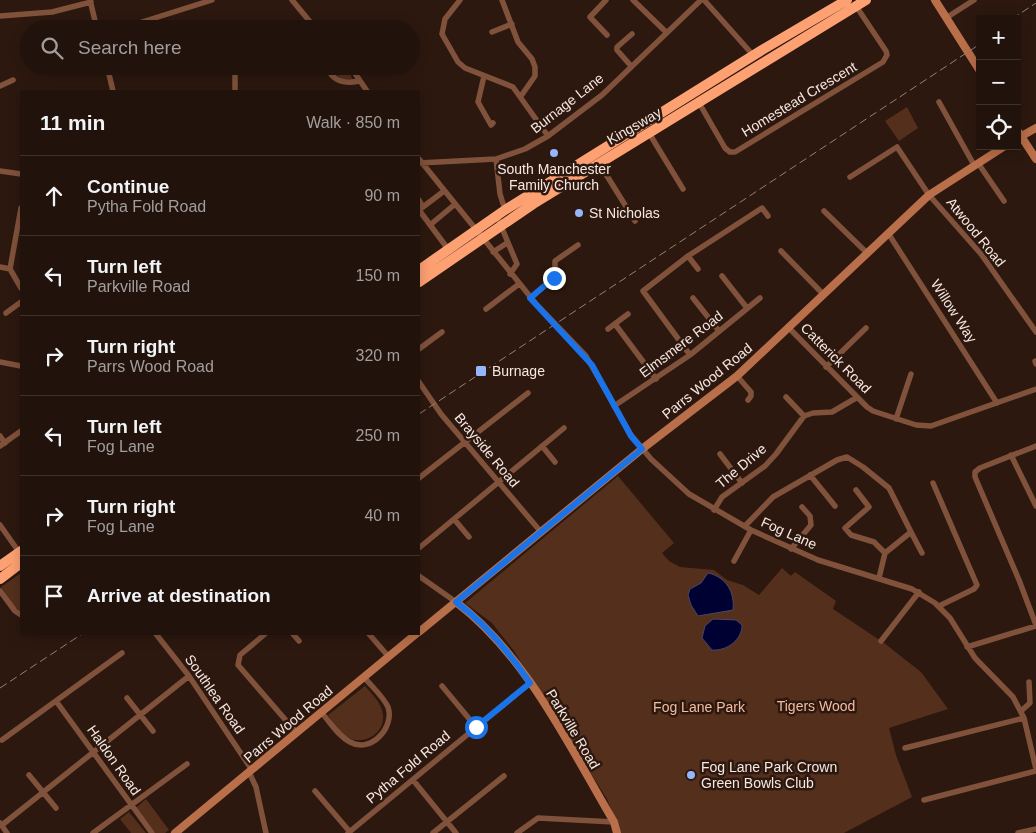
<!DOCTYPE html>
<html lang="en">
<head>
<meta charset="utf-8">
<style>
	:root { --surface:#21120b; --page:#291b14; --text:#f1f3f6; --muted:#a29e9d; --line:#3e322c }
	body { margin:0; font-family:Helvetica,sans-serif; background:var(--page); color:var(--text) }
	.controls { position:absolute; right:15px; top:15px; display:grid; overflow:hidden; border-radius:0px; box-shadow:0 2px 12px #0003 }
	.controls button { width:45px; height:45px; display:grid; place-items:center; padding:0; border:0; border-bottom:1px solid var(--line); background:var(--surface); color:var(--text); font:25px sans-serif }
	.stop { position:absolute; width:15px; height:15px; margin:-11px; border:4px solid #1a73e8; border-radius:50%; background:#fff }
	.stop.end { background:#1a73e8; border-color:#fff; box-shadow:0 1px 5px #0008 }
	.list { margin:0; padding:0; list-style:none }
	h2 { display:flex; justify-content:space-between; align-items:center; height:65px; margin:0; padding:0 20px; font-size:21px }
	h2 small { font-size:16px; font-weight:400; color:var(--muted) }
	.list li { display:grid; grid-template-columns:32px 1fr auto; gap:15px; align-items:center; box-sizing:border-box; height:80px; padding:0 20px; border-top:1px solid var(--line) }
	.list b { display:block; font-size:19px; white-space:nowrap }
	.list p { margin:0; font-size:16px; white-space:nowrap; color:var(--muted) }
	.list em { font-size:16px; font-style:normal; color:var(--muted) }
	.icon { flex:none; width:28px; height:28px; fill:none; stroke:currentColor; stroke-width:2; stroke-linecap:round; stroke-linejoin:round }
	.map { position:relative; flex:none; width:1036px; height:833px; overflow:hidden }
	.search { position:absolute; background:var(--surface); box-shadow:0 2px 12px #0003; left:20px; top:20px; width:400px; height:55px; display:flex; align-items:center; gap:12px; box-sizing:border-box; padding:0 18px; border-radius:28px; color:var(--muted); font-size:19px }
	.panel { position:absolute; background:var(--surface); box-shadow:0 2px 12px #0003; left:20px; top:90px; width:400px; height:545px; border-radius:0px }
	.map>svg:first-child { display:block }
	.green { fill:#542f1c }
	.water { fill:#000133; stroke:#4a4667 }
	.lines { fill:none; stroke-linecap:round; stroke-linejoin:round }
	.street { stroke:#81523b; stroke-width:5.5 }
	.secondary { stroke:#b96f49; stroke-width:8 }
	.highway { stroke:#fea172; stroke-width:10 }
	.rail { stroke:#918078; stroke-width:1; stroke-dasharray:8 4; stroke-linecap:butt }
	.route { stroke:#1a73e8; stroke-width:6 }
	.poi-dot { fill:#95b6fd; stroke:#2c180f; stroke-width:2 }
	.labels { text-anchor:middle; stroke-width:5; stroke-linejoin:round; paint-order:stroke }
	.street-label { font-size:14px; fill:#f6e8e1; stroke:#2c180f }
	.poi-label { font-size:14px; fill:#f6e8e1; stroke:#2c180f; text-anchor:start }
	.park-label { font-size:14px; fill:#f5bb9f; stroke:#2c180f }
</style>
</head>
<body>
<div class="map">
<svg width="1036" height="833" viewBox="0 0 1036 833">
	<rect width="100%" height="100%" fill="#2c180f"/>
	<!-- green -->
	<path class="green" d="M329,66H346L353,80L341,79Z
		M907,107L918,128L899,141L885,121Z
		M618,476L674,543L662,553L669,561L680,567L714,570L727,580L743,585L759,595L782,568L791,576L795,572L836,601L833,609L884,643L921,672L948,709L889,728L896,755L912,797L844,833H620L607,799L514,651L492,623L465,603Z
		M21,573V612L14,606L1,587Z
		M365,686C372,694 382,703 383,715C385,735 361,747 345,736C338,731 333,722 328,715Z
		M146,799L169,830L165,833H155L136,808Z
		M129,812L146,833H131L120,819Z"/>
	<!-- water -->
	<path class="water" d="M708,573C726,577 735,592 733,610L698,616L691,605L688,595L690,589L701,583Z
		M713,619L736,620L742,625C742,640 727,651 712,650L702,638L705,626Z"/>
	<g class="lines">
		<!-- street -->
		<path class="street" d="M90,0L97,29
			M292,0L316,29
			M460,0L445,19L442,34L458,62L465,68L513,87L548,136
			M502,0L518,42L532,59L535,67V76L521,96
			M606,0L590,17L607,35
			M633,0L666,32
			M704,0L753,55
			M0,16L52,12L91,2
			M946,18L974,0
			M120,29L212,0
			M492,32L512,24
			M107,66L113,91
			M235,66V91
			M327,66C332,82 345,84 359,81
			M350,66L367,91
			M631,66L617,50V47L632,34
			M484,76L478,102L491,125L493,123
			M0,86L13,80
			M698,101L725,148L730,152H735L883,62L887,55L886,51L856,6
			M939,102L974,165
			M649,133L683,189
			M419,159L537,305L586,356L631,435L651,459L689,494L751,530L818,560L912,589L935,603L950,618L975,658L1013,697L1024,718L1036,769
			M496,159L500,194L505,210
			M419,163L496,159L525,149L548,136L602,95L701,0
			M599,163L635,221
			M978,163L1004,201
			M0,171L21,174
			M850,177L897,147L929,195L981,254L1036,332
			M419,200L423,207L444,191
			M423,207L419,210L448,249
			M824,211L867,253
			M499,221L517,264L510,274
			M430,225L454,205
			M888,233L997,403
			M781,251L823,294
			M493,252L507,243
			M688,256L698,269
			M0,267L10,269L21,288
			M10,269L21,208
			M722,276L747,308
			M531,298L555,276V261L578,245
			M693,298L719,331
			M486,309L519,284
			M6,313L21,302
			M615,324L656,379
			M788,327L867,407L873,411L916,425L931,426L1036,389
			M608,329L628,314
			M419,349L442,332
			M690,355L643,291L688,256L762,208L768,216
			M1035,361L1036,364
			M0,362L21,366
			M826,367L866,328
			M737,376L751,392V396L748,400
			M419,382L441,414L541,532
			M786,397L804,416
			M614,406L690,355L760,298
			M896,419L911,374
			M0,436L5,443
			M0,446L21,431
			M542,446L555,462
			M1036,446L980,468L975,472V477L1019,580L1036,625
			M720,454L742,483
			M1011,455L1036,506
			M810,475L835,506
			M419,478L528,393
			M933,483L977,585L974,589L939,606
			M856,490L869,507L845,528L851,535L874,542L885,553
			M714,510L722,497L765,466L776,454L804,416L813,413L832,412L856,398
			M454,519L469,537
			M0,525L19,552
			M745,526L773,497L837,460L847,457L863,467L889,488L911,532L885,553L879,578
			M911,532L922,553
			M419,548L564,428
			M791,549L811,525L810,516L802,507
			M734,561L751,530
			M419,576L456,602
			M0,591L15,611L21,615
			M156,634L189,676L252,770
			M265,634L240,655L238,665L296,732
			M293,634L299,641
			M369,634L388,656
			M881,641L919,592
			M967,647L1036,626
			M442,686L476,727
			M127,698L153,731
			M56,701L152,833
			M1021,711L1030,703L1029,682
			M321,712C330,722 338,736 350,742C371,754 395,727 388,707C383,696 371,686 364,677
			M2,740L122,653
			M905,748L1024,718
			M249,772L256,787L266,833
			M29,775L56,808
			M413,780L456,833
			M315,791L350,832
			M924,800L1036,771
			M0,823L7,833
			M2,825L189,676
			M93,833L187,764
			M348,833L530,683
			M433,833L504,776
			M517,833L538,818L614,822
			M1018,833L1036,829"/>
		<!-- secondary -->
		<path class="secondary" d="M935,0L980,71
			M1017,130L1036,159
			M1018,138L1036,128
			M456,602C527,656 569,746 614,822L617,833
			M419,632L642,449L737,376L929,195L1005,146
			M175,833L416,634"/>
		<!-- highway -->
		<path class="highway" d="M419,270L505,210L762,50L847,0
			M419,282L533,204L866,0
			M0,566L21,551
			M0,579L21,563"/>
		<!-- rail -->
		<path class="rail" d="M1012,19L1036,3
			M419,414L980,44
			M0,688L82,634"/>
	</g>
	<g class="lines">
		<!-- route -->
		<path class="route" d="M476,727L530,683C509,652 486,624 456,602L642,449L631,436L592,365L530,298L554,278"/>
	</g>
	<!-- markers -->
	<g class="poi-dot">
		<circle cx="554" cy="153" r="5"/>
		<circle cx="579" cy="213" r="5"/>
		<rect x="475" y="365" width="12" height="12" rx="2.5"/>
		<circle cx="691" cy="775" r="5"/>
	</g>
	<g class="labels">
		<!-- street labels -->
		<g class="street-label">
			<text transform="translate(799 99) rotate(-31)" y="5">Homestead Crescent</text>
			<text transform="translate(567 103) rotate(-38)" y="5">Burnage Lane</text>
			<text transform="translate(634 126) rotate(-30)" y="5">Kingsway</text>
			<text transform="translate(976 232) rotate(51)" y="5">Atwood Road</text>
			<text transform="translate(954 311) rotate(57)" y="5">Willow Way</text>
			<text transform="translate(681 344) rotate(-37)" y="5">Elmsmere Road</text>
			<text transform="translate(836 358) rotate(45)" y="5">Catterick Road</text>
			<text transform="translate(707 381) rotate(-39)" y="5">Parrs Wood Road</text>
			<text transform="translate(487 450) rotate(50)" y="5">Brayside Road</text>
			<text transform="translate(741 466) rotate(-40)" y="5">The Drive</text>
			<text transform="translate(789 533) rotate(24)" y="5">Fog Lane</text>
			<text transform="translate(215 694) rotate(55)" y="5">Southlea Road</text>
			<text transform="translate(288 724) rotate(-40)" y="5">Parrs Wood Road</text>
			<text transform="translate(573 729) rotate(59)" y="5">Parkville Road</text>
			<text transform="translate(114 760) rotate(55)" y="5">Haldon Road</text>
			<text transform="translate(408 767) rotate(-40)" y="5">Pytha Fold Road</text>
		</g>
		<!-- poi labels -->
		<g class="poi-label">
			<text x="554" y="174" text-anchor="middle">South Manchester<tspan x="554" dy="16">Family Church</tspan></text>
			<text x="589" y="218">St Nicholas</text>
			<text x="492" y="376">Burnage</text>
			<text x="701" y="772">Fog Lane Park Crown<tspan x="701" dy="16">Green Bowls Club</tspan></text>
		</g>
		<!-- park labels -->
		<g class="park-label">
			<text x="816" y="711">Tigers Wood</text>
			<text x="699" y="712">Fog Lane Park</text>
		</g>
	</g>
</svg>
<div class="controls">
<button>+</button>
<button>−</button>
<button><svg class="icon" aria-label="locate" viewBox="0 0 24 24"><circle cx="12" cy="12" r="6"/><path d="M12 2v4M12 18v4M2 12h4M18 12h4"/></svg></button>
</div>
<div class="stop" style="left:476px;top:727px"></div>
<div class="stop end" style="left:554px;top:278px"></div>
<div class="search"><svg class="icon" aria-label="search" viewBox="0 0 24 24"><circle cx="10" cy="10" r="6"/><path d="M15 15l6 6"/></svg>Search here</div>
<section class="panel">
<h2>11 min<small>Walk · 850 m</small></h2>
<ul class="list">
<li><svg class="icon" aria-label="ahead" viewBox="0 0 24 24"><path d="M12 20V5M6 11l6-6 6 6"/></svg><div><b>Continue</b><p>Pytha Fold Road</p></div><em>90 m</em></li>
<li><svg class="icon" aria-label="left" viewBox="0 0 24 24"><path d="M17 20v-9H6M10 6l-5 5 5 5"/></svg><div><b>Turn left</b><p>Parkville Road</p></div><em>150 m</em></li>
<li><svg class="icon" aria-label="right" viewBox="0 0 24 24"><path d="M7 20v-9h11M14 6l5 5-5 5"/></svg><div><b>Turn right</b><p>Parrs Wood Road</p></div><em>320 m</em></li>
<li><svg class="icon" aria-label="left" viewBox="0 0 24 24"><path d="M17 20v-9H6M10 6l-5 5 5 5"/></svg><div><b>Turn left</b><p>Fog Lane</p></div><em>250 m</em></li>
<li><svg class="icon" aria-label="right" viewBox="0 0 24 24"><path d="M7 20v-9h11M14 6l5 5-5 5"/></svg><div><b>Turn right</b><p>Fog Lane</p></div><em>40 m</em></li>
<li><svg class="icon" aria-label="arrive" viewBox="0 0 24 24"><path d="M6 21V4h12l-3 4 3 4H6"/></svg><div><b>Arrive at destination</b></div></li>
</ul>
</section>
</div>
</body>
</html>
